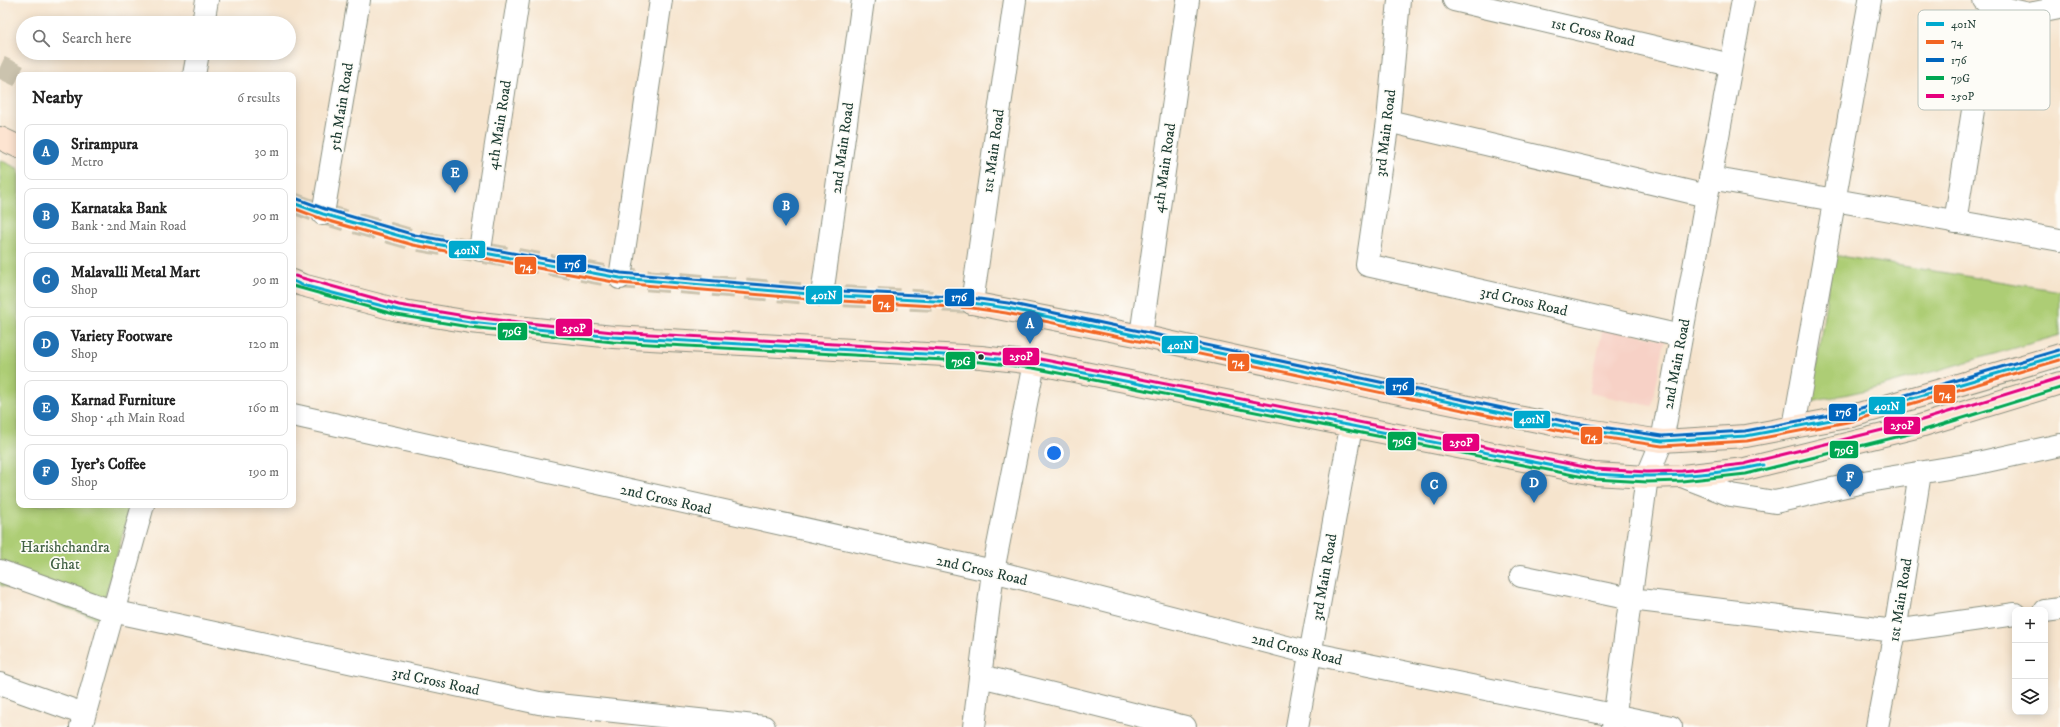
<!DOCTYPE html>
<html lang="en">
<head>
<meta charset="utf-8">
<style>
	:root { --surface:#fff; --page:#f2f2f2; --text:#222; --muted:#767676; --line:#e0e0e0; --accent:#1f6fb2 }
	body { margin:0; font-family:"IM FELL DW Pica",serif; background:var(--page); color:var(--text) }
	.controls { position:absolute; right:12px; bottom:12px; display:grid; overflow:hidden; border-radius:8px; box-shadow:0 2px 10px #0003 }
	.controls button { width:36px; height:36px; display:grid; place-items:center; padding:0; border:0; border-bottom:1px solid var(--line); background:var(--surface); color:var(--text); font:20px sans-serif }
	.you { position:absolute; left:1054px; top:453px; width:14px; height:14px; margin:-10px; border:3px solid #fff; border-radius:50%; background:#1a73e8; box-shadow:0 0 0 6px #1a73e833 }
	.badge { display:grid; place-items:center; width:26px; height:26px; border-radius:50%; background:var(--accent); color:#fff; font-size:13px; font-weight:700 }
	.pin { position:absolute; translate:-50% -33px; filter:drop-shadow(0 1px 2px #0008) }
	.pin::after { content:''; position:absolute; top:21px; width:14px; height:12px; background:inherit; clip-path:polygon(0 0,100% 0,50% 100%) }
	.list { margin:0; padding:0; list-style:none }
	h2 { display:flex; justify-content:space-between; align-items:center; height:52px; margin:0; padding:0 16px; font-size:17px }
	h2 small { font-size:13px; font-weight:400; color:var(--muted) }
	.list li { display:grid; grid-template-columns:26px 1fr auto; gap:12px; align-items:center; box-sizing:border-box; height:56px; margin:0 8px 8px; padding:0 8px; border:1px solid var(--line); border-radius:8px }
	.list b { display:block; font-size:15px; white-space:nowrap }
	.list p { margin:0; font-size:13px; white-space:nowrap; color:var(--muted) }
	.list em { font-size:13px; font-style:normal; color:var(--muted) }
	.icon { flex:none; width:22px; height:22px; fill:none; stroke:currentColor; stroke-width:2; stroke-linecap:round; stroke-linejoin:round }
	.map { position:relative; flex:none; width:2060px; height:727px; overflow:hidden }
	.search { position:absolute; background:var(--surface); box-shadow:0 2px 10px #0003; left:16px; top:16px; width:280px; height:44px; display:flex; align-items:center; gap:10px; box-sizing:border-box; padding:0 14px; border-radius:22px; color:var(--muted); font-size:15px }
	.panel { position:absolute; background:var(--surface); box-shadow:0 2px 10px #0003; left:16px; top:72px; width:280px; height:436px; border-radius:8px }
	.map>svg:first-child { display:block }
	.built { fill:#f7d1c6 }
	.green { fill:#adcd75; stroke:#668554 }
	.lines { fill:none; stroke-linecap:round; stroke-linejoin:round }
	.secondary-tunnel { stroke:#cbc3ae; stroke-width:22; stroke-dasharray:22 11; stroke-linecap:butt }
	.street-casing { stroke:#8a9080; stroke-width:24 }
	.secondary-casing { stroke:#8a9080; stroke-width:24 }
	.street { stroke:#fff; stroke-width:22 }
	.secondary { stroke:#fde4d1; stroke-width:22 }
	.bus-1-casing { stroke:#fdfcf7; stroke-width:6 }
	.bus-2-casing { stroke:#fdfcf7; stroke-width:6 }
	.bus-3-casing { stroke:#fdfcf7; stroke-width:6 }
	.bus-4-casing { stroke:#fdfcf7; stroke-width:6 }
	.bus-5-casing { stroke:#fdfcf7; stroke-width:6 }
	.bus-1 { stroke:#00a9ce; stroke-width:3 }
	.bus-2 { stroke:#f26522; stroke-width:3 }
	.bus-3 { stroke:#0065bd; stroke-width:3 }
	.bus-4 { stroke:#00a651; stroke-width:3 }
	.bus-5 { stroke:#e5007d; stroke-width:3 }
	.bus-dot { fill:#1f3d34; stroke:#fdfcf7; stroke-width:1.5 }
	.labels { text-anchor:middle; stroke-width:3.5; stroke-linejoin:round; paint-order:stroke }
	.street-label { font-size:15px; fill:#1f3d34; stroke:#fdfcf7 }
	.park-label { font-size:15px; fill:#426144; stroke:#fdfcf7 }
	.key { fill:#fdfcf7; stroke:#bac3bc; stroke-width:1 }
	.key-label { font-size:11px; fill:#1f3d34 }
	.line-badge { stroke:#fdfcf7; stroke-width:1.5 }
	.badge-label { font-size:11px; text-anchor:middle; font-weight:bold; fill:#fff }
</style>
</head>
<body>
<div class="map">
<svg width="2060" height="727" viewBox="0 0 2060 727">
	<rect width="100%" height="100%" fill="#fdfcf7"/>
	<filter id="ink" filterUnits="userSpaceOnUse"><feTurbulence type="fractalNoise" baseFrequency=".025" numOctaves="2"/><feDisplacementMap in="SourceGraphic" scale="8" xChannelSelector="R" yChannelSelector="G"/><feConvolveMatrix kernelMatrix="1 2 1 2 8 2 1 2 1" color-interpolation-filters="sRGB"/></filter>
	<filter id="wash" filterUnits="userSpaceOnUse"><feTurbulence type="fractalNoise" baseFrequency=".012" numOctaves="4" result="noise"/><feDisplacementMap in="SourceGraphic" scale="16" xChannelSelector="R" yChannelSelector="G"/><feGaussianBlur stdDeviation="0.9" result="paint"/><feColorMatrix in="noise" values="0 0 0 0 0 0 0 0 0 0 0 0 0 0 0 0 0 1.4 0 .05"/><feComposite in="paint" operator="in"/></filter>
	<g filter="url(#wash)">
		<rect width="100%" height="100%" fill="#f6e4cd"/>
		<!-- built -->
		<path class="built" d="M1603,328L1665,340L1652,406L1589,393Z"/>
		<!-- green -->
		<path class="green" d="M0,160L19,169V505H131L99,619L0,585Z
			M1833,255L2060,291V335L1876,388L1811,402Z"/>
	</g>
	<g filter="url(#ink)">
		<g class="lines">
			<!-- secondary-tunnel -->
			<path class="secondary-tunnel" d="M0,67L19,76
				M293,203L323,214L414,240L620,278L822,295L972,303"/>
			<defs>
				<path id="street" d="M1399,0L1388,121L1367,265L1681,336
					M1454,0L1731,65
					M1984,0L1990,5L2029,14L2059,8L2053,0
					M203,23L207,0
					M194,75L198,53
					M1388,121L1707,196
					M1710,178L2060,240
					M323,214L359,0
					M1955,222L1990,5
					M480,250L518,0
					M620,278L661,0
					M822,295L863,0
					M972,303L1015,0
					M1141,336L1188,0
					M293,415L993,571L1310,653L1671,727
					M1794,427L1870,0
					M1682,476L1731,495L1775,502L1863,482L1973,464L2060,445
					M0,571L112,611L539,703L764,727
					M1521,576L1631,599L1895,631L2015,614
					M2045,611L2060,609
					M981,676L1185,727
					M0,684L84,714
					M81,727L143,505
					M974,727L993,571L1034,363
					M1297,727L1351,427
					M1613,727L1647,477L1662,441L1743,0
					M1877,727L1895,631L1920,473"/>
				<path id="secondary" d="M0,138L19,147
					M293,281L302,285L398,310L470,322L613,337L981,357L1034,363L1594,474L1647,477L1682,476L1745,469L1920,426L2060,383
					M972,303L1141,336L1385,390L1567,427L1662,441L1746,436L1852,416L2060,355"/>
			</defs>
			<!-- street casing -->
			<use href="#street" class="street-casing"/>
			<!-- secondary casing -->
			<use href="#secondary" class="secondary-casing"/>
			<!-- street -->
			<use href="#street" class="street"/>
			<!-- secondary -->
			<use href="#secondary" class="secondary"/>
			<defs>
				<path id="bus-1" d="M293,203L323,214L414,240L620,278L822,295L972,303L1007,308L1567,427L1662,441L1746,436L1852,416L2060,355
					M293,281L302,285L398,310L470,322L613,337L981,357L1034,363L1594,474C1651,478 1707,477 1763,465"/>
				<path id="bus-2" d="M293,208L322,219L413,245L619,283L822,300L972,308L1006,313L1566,432L1662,446L1747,441L1853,421L2060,360"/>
				<path id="bus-3" d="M295,198L325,209L415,235L621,273L822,290L972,298L1008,303L1568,422L1662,436L1745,431L1851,411L2059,350"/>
				<path id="bus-4" d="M293,286L397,315L469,327L613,342L981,362L1033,368L1594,479L1647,482L1682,481L1746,474L1921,431L2060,388"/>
				<path id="bus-5" d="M295,276L399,305L471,317L613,332L981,352L1035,358L1595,469L1647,472L1682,471L1744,464L1919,421L2059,378"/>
			</defs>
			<!-- bus-1 casing -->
			<use href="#bus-1" class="bus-1-casing"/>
			<!-- bus-2 casing -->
			<use href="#bus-2" class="bus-2-casing"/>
			<!-- bus-3 casing -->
			<use href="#bus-3" class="bus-3-casing"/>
			<!-- bus-4 casing -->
			<use href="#bus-4" class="bus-4-casing"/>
			<!-- bus-5 casing -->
			<use href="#bus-5" class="bus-5-casing"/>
			<!-- bus-1 -->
			<use href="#bus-1" class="bus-1"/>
			<!-- bus-2 -->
			<use href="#bus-2" class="bus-2"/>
			<!-- bus-3 -->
			<use href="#bus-3" class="bus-3"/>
			<!-- bus-4 -->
			<use href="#bus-4" class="bus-4"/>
			<!-- bus-5 -->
			<use href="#bus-5" class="bus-5"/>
		</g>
	</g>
	<!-- markers -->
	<circle class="bus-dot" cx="981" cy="357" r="3.5"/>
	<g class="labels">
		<!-- street labels -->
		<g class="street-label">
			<text transform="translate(1593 32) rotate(13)" y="5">1st Cross Road</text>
			<text transform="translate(341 107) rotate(-81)" y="5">5th Main Road</text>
			<text transform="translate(499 125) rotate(-81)" y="5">4th Main Road</text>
			<text transform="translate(1385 133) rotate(-83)" y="5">3rd Main Road</text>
			<text transform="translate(842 148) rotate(-82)" y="5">2nd Main Road</text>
			<text transform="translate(993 151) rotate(-82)" y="5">1st Main Road</text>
			<text transform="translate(1164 168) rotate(-82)" y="5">4th Main Road</text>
			<text transform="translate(1524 301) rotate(13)" y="5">3rd Cross Road</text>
			<text transform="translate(1676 364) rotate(-79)" y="5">2nd Main Road</text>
			<text transform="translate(666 499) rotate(13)" y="5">2nd Cross Road</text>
			<text transform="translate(982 570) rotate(13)" y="5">2nd Cross Road</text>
			<text transform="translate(1324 577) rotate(-80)" y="5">3rd Main Road</text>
			<text transform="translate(1900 600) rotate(-81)" y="5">1st Main Road</text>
			<text transform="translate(1297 649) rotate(14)" y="5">2nd Cross Road</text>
			<text transform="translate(436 681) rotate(12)" y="5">3rd Cross Road</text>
		</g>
		<!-- park labels -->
		<g class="park-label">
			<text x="65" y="552">Harishchandra<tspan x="65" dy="17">Ghat</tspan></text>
		</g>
	</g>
	<!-- legend -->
	<rect x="1918" y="10" width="132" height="100" rx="6" class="key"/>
	<rect x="1926" y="22" width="18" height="4" fill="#00a9ce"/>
	<rect x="1926" y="40" width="18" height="4" fill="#f26522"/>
	<rect x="1926" y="58" width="18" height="4" fill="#0065bd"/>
	<rect x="1926" y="76" width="18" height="4" fill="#00a651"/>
	<rect x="1926" y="94" width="18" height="4" fill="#e5007d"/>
	<g class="key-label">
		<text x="1951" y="28">401N</text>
		<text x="1951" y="46">74</text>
		<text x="1951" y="64">176</text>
		<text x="1951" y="82">79G</text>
		<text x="1951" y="100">250P</text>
	</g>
	<g class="line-badge">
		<rect x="448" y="240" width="38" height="19" rx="4" fill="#00a9ce"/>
		<rect x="556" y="254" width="31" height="19" rx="4" fill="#0065bd"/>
		<rect x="514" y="256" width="23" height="19" rx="4" fill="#f26522"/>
		<rect x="805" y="285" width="38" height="20" rx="4" fill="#00a9ce"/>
		<rect x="944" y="288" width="31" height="19" rx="4" fill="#0065bd"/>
		<rect x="872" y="294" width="23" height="19" rx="4" fill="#f26522"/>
		<rect x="555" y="318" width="38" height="19" rx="4" fill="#e5007d"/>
		<rect x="497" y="322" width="31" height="19" rx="4" fill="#00a651"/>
		<rect x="1161" y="335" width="38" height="19" rx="4" fill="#00a9ce"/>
		<rect x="1002" y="347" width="38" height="19" rx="4" fill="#e5007d"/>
		<rect x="945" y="351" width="31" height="19" rx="4" fill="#00a651"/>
		<rect x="1227" y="353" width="23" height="19" rx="4" fill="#f26522"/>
		<rect x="1385" y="377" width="30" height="19" rx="4" fill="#0065bd"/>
		<rect x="1933" y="384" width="23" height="20" rx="4" fill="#f26522"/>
		<rect x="1868" y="396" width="38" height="19" rx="4" fill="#00a9ce"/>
		<rect x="1828" y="403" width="30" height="19" rx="4" fill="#0065bd"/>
		<rect x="1513" y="410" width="38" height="19" rx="4" fill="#00a9ce"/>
		<rect x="1883" y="416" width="38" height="19" rx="4" fill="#e5007d"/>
		<rect x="1580" y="426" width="23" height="19" rx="4" fill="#f26522"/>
		<rect x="1387" y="431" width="30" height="20" rx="4" fill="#00a651"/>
		<rect x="1442" y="433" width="38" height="19" rx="4" fill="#e5007d"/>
		<rect x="1829" y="440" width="30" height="19" rx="4" fill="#00a651"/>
	</g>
	<g class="badge-label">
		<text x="467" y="254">401N</text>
		<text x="572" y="268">176</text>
		<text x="526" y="270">74</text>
		<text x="824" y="299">401N</text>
		<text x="959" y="301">176</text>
		<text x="884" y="307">74</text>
		<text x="574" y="332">250P</text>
		<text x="512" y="335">79G</text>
		<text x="1180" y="349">401N</text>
		<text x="1021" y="360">250P</text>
		<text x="961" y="365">79G</text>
		<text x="1238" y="366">74</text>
		<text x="1400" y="390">176</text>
		<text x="1945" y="398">74</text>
		<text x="1887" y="410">401N</text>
		<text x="1843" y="416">176</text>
		<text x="1532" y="423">401N</text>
		<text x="1902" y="429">250P</text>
		<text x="1591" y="440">74</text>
		<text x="1402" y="445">79G</text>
		<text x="1461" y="446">250P</text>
		<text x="1844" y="454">79G</text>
	</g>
</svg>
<div class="controls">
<button>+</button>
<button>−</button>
<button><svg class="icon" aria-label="layers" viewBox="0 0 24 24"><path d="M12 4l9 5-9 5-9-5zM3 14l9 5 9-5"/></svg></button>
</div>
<div class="you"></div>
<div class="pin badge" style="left:1030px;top:344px">A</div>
<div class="pin badge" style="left:786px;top:226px">B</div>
<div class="pin badge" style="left:1434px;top:505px">C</div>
<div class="pin badge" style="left:1534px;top:503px">D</div>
<div class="pin badge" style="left:455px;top:193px">E</div>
<div class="pin badge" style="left:1850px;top:497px">F</div>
<div class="search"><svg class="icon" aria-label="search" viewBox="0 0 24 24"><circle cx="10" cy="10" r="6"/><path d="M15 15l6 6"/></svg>Search here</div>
<section class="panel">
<h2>Nearby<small>6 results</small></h2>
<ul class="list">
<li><span class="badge">A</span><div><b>Srirampura</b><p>Metro</p></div><em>30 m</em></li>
<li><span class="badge">B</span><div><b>Karnataka Bank</b><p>Bank · 2nd Main Road</p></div><em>90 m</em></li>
<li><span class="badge">C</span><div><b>Malavalli Metal Mart</b><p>Shop</p></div><em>90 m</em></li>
<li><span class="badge">D</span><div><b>Variety Footware</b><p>Shop</p></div><em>120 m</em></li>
<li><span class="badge">E</span><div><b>Karnad Furniture</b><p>Shop · 4th Main Road</p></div><em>160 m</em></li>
<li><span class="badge">F</span><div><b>Iyer's Coffee</b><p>Shop</p></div><em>190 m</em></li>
</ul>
</section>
</div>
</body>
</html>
